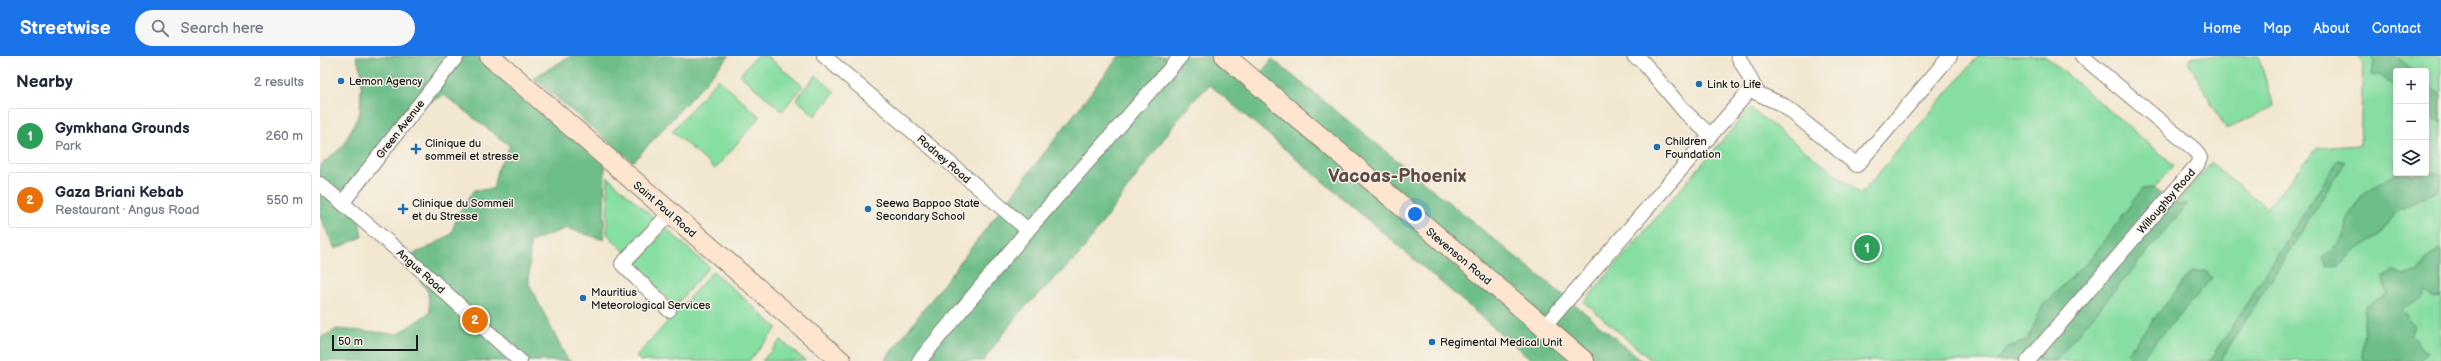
<!DOCTYPE html>
<html lang="en">
<head>
<meta charset="utf-8">
<style>
	:root { --surface:#fff; --page:#f6f6f7; --text:#1f2937; --muted:#747a83; --line:#e0e1e3; --accent:#1a73e8 }
	body { margin:0; font-family:"Balsamiq Sans",sans-serif; background:var(--page); color:var(--text) }
	.controls { position:absolute; right:12px; top:12px; display:grid; overflow:hidden; border-radius:4px; box-shadow:0 2px 10px #0003 }
	.controls button { width:36px; height:36px; display:grid; place-items:center; padding:0; border:0; border-bottom:1px solid var(--line); background:var(--surface); color:var(--text); font:20px sans-serif }
	.scale { position:absolute; left:12px; bottom:10px; width:86px; box-sizing:border-box; padding-left:4px; border:2px solid #1c1c1c; border-top:0; font-size:11px; line-height:14px; white-space:nowrap; color:#1c1c1c; -webkit-text-stroke:3px #f7f3e8; paint-order:stroke }
	.you { position:absolute; left:1095px; top:158px; width:14px; height:14px; margin:-10px; border:3px solid #fff; border-radius:50%; background:#1a73e8; box-shadow:0 0 0 6px #1a73e833 }
	.badge { display:grid; place-items:center; width:26px; height:26px; border-radius:50%; background:var(--accent); color:#fff; font-size:13px; font-weight:700 }
	.pin { position:absolute; translate:-50% -50%; border:2px solid #fff; box-shadow:0 1px 4px #0006 }
	.list { margin:0; padding:0; list-style:none }
	h2 { display:flex; justify-content:space-between; align-items:center; height:52px; margin:0; padding:0 16px; font-size:17px }
	h2 small { font-size:13px; font-weight:400; color:var(--muted) }
	.list li { display:grid; grid-template-columns:26px 1fr auto; gap:12px; align-items:center; box-sizing:border-box; height:56px; margin:0 8px 8px; padding:0 8px; border:1px solid var(--line); border-radius:4px }
	.list b { display:block; font-size:15px; white-space:nowrap }
	.list p { margin:0; font-size:13px; white-space:nowrap; color:var(--muted) }
	.list em { font-size:13px; font-style:normal; color:var(--muted) }
	.icon { flex:none; width:22px; height:22px; fill:none; stroke:currentColor; stroke-width:2; stroke-linecap:round; stroke-linejoin:round }
	.map { position:relative; flex:none; width:2121px; height:305px; overflow:hidden }
	header { display:flex; align-items:center; gap:24px; box-sizing:border-box; height:56px; padding:0 20px; background:var(--accent); color:#fff }
	header strong { font-size:19px }
	nav { display:flex; gap:22px; margin-inline-start:auto; font-size:14px }
	.search { width:280px; height:36px; background:var(--page); display:flex; align-items:center; gap:10px; box-sizing:border-box; padding:0 14px; border-radius:22px; color:var(--muted); font-size:15px }
	main { display:flex }
	aside { flex:1; background:var(--surface) }
	.map>svg:first-child { display:block }
	.green { fill:#86dea2; stroke:#517d5f; fill-rule:evenodd }
	.forest { fill:#6cbd88; stroke:#446c52 }
	.lines { fill:none; stroke-linecap:round; stroke-linejoin:round }
	.street-casing { stroke:#878276; stroke-width:16 }
	.secondary-casing { stroke:#878276; stroke-width:22 }
	.street { stroke:#fff; stroke-width:14 }
	.secondary { stroke:#fde5d0; stroke-width:20 }
	.poi-dot { fill:#1f6fb2; stroke:#f7f3e8; stroke-width:1.5 }
	.labels { text-anchor:middle; stroke-width:3; stroke-linejoin:round; paint-order:stroke }
	.poi-label { font-size:11px; fill:#1c1c1c; stroke:#f7f3e8; text-anchor:start }
	.street-label { font-size:11px; fill:#1c1c1c; stroke:#f7f3e8 }
	.town-label { font-size:19px; font-weight:bold; fill:#624946; stroke:#f7f3e8 }
</style>
</head>
<body>
<header>
<strong>Streetwise</strong>
<div class="search"><svg class="icon" aria-label="search" viewBox="0 0 24 24"><circle cx="10" cy="10" r="6"/><path d="M15 15l6 6"/></svg>Search here</div>
<nav><a>Home</a><a>Map</a><a>About</a><a>Contact</a></nav>
</header>
<main>
<aside>
<h2>Nearby<small>2 results</small></h2>
<ul class="list">
<li><span class="badge" style="background:#2e9e5b">1</span><div><b>Gymkhana Grounds</b><p>Park</p></div><em>260 m</em></li>
<li><span class="badge" style="background:#e8710a">2</span><div><b>Gaza Briani Kebab</b><p>Restaurant · Angus Road</p></div><em>550 m</em></li>
</ul>
</aside>
<div class="map">
<svg width="2121" height="305" viewBox="0 0 2121 305">
	<rect width="100%" height="100%" fill="#f7f3e8"/>
	<filter id="ink" filterUnits="userSpaceOnUse"><feTurbulence type="fractalNoise" baseFrequency=".025" numOctaves="2"/><feDisplacementMap in="SourceGraphic" scale="8" xChannelSelector="R" yChannelSelector="G"/><feConvolveMatrix kernelMatrix="1 2 1 2 8 2 1 2 1" color-interpolation-filters="sRGB"/></filter>
	<filter id="wash" filterUnits="userSpaceOnUse"><feTurbulence type="fractalNoise" baseFrequency=".012" numOctaves="4" result="noise"/><feDisplacementMap in="SourceGraphic" scale="16" xChannelSelector="R" yChannelSelector="G"/><feGaussianBlur stdDeviation="0.9" result="paint"/><feColorMatrix in="noise" values="0 0 0 0 0 0 0 0 0 0 0 0 0 0 0 0 0 1.4 0 .05"/><feComposite in="paint" operator="in"/></filter>
	<g filter="url(#wash)">
		<rect width="100%" height="100%" fill="#f2e7d0"/>
		<!-- green -->
		<path class="green" d="M436,0H447L483,30L462,55L420,19Z
			M1658,0H1725L1854,109L1687,305H1332L1264,246L1430,52L1541,138Z
			M1874,0H1938L1954,50L1906,73L1868,5Z
			M2037,0H2121V305H1721L1891,107L1947,152L1997,92L2040,89L2043,6ZM2076,15H2106V117H2076Z
			M496,19L515,36L495,60L476,43Z
			M398,23L440,61L395,113L352,75Z
			M288,121L335,163L305,196L287,178Z
			M347,173L389,211L355,250L313,210Z
			M393,215L457,272L429,305H320L316,301Z
			M461,284L486,305H442Z"/>
		<!-- forest -->
		<path class="forest" d="M36,0H157L285,106L284,184L247,172L210,186L209,228L247,303L251,305H0V282L17,273L78,278L110,256L108,236L85,201L106,193L131,178L138,158L154,134L173,133L177,114L190,90L124,39L91,56L36,142L42,181L15,193L0,161V110L23,90L40,56L42,18Z
			M251,0H409L313,106L213,22Z
			M799,0H902L933,27L952,3L1265,257L1322,305H1213L890,29L874,44L853,70L759,199L699,257L663,305H564Z
			M2051,0H2076L2094,15H2076V32L2061,20L2052,19L2054,4Z
			M2106,26L2121,39V67L2106,57Z
			M2018,104L2025,106L1900,305H1890Z
			M2106,114L2121,119L2118,135L2077,155L2058,181L2036,193L2019,210L2007,211L2003,201L2017,190L2024,179L2026,164L2043,138L2074,118L2106,117Z
			M1832,132L1858,149L1868,148L1735,305H1676L1688,291L1707,285L1723,249L1773,200L1822,133Z
			M2121,192V241L2114,242L2106,236L2102,243L2081,254L2094,269L2091,279L2102,293L2108,296L2100,305H2045L2042,302L2045,251L2067,239L2063,222L2074,215L2084,219L2099,217L2106,203Z
			M1886,215L1892,222L1819,305H1813L1807,297L1871,216Z"/>
	</g>
	<g filter="url(#ink)">
		<g class="lines">
			<defs>
				<path id="street" d="M504,0L708,174
					M1314,0L1322,5L1365,56L1390,79
					M1418,0L1437,36
					M0,128L101,214L200,305
					M23,146L137,0
					M349,254L302,208L350,157
					M1224,271L1430,34L1463,49L1537,109L1630,0
					M599,305L708,174L861,0
					M1708,305L1877,109L1880,102L1875,94L1762,0"/>
				<path id="secondary" d="M170,0L521,305
					M905,0L1264,305"/>
			</defs>
			<!-- street casing -->
			<use href="#street" class="street-casing"/>
			<!-- secondary casing -->
			<use href="#secondary" class="secondary-casing"/>
			<!-- street -->
			<use href="#street" class="street"/>
			<!-- secondary -->
			<use href="#secondary" class="secondary"/>
		</g>
	</g>
	<!-- markers -->
	<g class="poi-dot">
		<circle cx="21" cy="25" r="4"/>
		<circle cx="1379" cy="28" r="4"/>
		<circle cx="1337" cy="91" r="4"/>
		<path d="M94 87h4v4h4v4h-4v4h-4v-4h-4v-4h4z"/>
		<path d="M81 147h4v4h4v4h-4v4h-4v-4h-4v-4h4z"/>
		<circle cx="548" cy="153" r="4"/>
		<circle cx="263" cy="242" r="4"/>
		<circle cx="1112" cy="286" r="4"/>
	</g>
	<g class="labels">
		<!-- poi labels -->
		<g class="poi-label">
			<text x="29" y="29">Lemon Agency</text>
			<text x="1387" y="32">Link to Life</text>
			<text x="1345" y="89">Children<tspan x="1345" dy="13">Foundation</tspan></text>
			<text x="105" y="91">Clinique du<tspan x="105" dy="13">sommeil et stresse</tspan></text>
			<text x="92" y="151">Clinique du Sommeil<tspan x="92" dy="13">et du Stresse</tspan></text>
			<text x="556" y="151">Seewa Bappoo State<tspan x="556" dy="13">Secondary School</tspan></text>
			<text x="271" y="240">Mauritius<tspan x="271" dy="13">Meteorological Services</tspan></text>
			<text x="1120" y="290">Regimental Medical Unit</text>
		</g>
		<!-- street labels -->
		<g class="street-label">
			<text transform="translate(80 73) rotate(-52)" y="4">Green Avenue</text>
			<text transform="translate(624 103) rotate(41)" y="4">Rodney Road</text>
			<text transform="translate(1846 145) rotate(-49)" y="4">Willoughby Road</text>
			<text transform="translate(345 153) rotate(41)" y="4">Saint Paul Road</text>
			<text transform="translate(1139 200) rotate(40)" y="4">Stevenson Road</text>
			<text transform="translate(101 215) rotate(42)" y="4">Angus Road</text>
		</g>
		<!-- town labels -->
		<g class="town-label">
			<text x="1077" y="126">Vacoas-Phoenix</text>
		</g>
	</g>
</svg>
<div class="controls">
<button>+</button>
<button>−</button>
<button><svg class="icon" aria-label="layers" viewBox="0 0 24 24"><path d="M12 4l9 5-9 5-9-5zM3 14l9 5 9-5"/></svg></button>
</div>
<div class="scale">50 m</div>
<div class="you"></div>
<div class="pin badge" style="left:1547px;top:192px;background:#2e9e5b">1</div>
<div class="pin badge" style="left:155px;top:264px;background:#e8710a">2</div>
</div>
</main>
</body>
</html>
